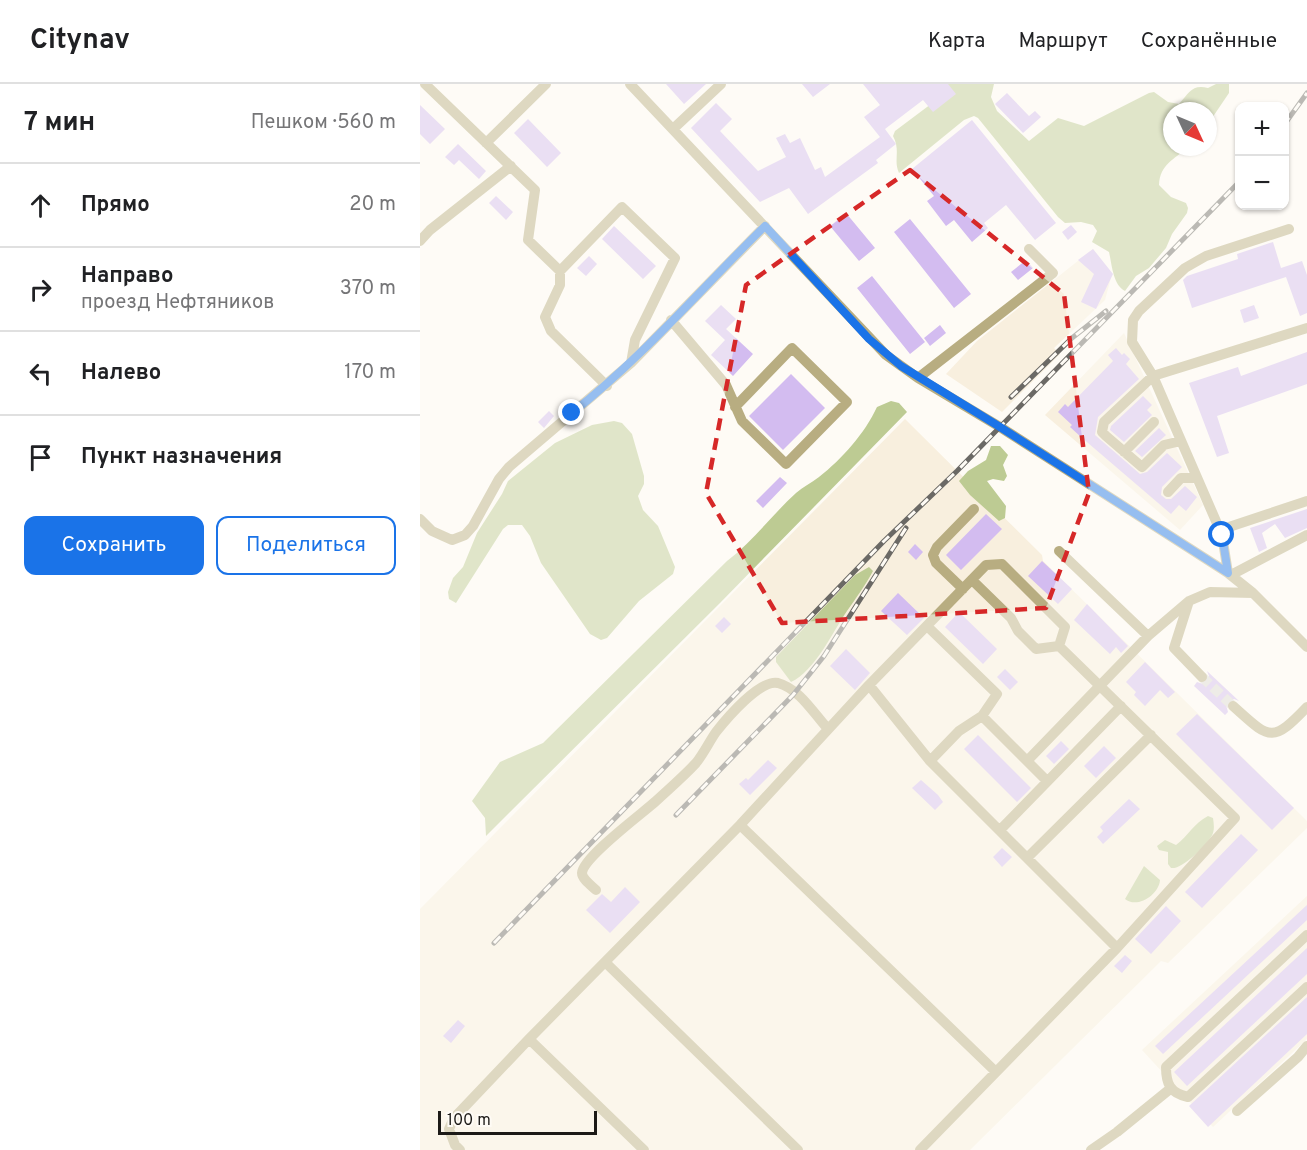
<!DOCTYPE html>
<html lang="ru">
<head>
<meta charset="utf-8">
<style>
	:root { --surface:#fff; --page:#f2f2f2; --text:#202124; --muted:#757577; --line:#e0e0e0; --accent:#1a73e8 }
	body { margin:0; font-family:Overpass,sans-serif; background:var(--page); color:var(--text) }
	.controls { position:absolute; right:18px; top:18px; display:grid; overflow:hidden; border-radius:12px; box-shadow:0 2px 4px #0004 }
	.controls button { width:54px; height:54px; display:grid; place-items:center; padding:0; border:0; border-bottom:2px solid var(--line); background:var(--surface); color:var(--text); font:30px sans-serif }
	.compass { position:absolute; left:743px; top:18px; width:54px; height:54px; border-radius:50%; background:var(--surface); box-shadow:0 2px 4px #0004; rotate:134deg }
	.scale { position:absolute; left:18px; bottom:15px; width:159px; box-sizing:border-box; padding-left:6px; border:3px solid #1c1a17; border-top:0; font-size:16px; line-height:21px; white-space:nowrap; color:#1c1a17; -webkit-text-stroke:4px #fefbf5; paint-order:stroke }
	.stop { position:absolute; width:18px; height:18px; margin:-14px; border:4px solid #1a73e8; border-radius:50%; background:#fff }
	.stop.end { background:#1a73e8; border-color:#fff; box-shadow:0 2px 6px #0008 }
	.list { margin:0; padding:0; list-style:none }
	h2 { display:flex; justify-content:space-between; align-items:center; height:78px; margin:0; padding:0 24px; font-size:26px }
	h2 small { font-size:20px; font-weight:400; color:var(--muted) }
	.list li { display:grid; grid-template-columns:39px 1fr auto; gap:18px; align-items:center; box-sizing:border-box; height:84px; padding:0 24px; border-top:2px solid var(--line) }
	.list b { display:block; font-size:22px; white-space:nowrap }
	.list p { margin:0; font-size:20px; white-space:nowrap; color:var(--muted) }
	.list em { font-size:20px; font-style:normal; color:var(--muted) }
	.actions { display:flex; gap:12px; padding:18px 24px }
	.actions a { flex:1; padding:14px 0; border:2px solid var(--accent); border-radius:12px; text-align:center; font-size:21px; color:var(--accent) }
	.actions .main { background:var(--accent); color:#fff }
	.icon { flex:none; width:33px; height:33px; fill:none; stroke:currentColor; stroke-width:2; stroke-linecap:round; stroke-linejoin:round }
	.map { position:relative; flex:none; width:887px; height:1066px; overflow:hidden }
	header { display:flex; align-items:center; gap:36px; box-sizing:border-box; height:84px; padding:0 30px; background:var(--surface); border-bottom:2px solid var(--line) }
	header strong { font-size:28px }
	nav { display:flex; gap:33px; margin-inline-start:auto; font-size:21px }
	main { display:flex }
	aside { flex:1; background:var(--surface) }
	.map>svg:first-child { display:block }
	.built { fill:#f8efde }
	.forest { fill:#bdcb93 }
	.building { fill:#d3bcf0 }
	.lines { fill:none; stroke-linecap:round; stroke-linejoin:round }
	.minor-tunnel { stroke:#dcd9d4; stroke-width:10; stroke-dasharray:10 5; stroke-linecap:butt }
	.minor { stroke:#b8ad81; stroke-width:10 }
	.rail-casing { stroke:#6b6965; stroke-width:5 }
	.rail { stroke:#fefbf5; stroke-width:3; stroke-dasharray:9; stroke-linecap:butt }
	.route { stroke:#1a73e8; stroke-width:8 }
	.marked { fill:none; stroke:#d62828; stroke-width:4.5; stroke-dasharray:12 8; stroke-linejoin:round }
</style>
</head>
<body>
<header>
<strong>Citynav</strong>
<nav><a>Карта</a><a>Маршрут</a><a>Сохранённые</a></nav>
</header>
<main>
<aside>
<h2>7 мин<small>Пешком · 560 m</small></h2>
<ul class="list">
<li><svg class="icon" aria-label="ahead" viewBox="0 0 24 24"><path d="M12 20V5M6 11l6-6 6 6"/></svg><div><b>Прямо</b></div><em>20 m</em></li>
<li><svg class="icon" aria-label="right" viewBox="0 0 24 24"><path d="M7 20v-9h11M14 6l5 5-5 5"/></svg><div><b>Направо</b><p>проезд Нефтяников</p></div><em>370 m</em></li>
<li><svg class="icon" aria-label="left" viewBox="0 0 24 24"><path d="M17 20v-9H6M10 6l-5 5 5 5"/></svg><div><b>Налево</b></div><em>170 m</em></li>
<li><svg class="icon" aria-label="arrive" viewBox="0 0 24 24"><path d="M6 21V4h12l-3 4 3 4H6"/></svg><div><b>Пункт назначения</b></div></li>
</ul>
<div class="actions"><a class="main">Сохранить</a><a>Поделиться</a></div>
</aside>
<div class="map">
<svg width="887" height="1066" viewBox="0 0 887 1066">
	<rect width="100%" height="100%" fill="#fefbf5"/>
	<!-- built -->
	<path class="built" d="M673,165L692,190L685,216L634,264L640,270L582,328L526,290L557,257Z
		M704,249L783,421L760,446L625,331Z
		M485,335L622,471L623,477L887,737V744L748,879L741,877L550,1066H0V825Z
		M887,812V955L793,1043L722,966Z"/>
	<!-- forest -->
	<path class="forest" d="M520,0H574L571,13L577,27L609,57L638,34L664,42L729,9L734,8L748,18L759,20C769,9 772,0 788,4L796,0H809V9L788,40V27H752V63H768C754,76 740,80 739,101L751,113L766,119L768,124L767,129L752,150L746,164L729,184L716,192L705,207C693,201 692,181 689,168L672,158L677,147L673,141L661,138L645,139L638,133L558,34L554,32L544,36L479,89C473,76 481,67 473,52L475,47L511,20Z
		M471,317L479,319L487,328L300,519L66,752L65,734L52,717L80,678L123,659L307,477C333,457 352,431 376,409C383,403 391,399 399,393C422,375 445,349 457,323Z
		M194,337L202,339L212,350L224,392V400L218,412L223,426L238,442L255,483L253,490L219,517L187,554L181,556L170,550L121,479L110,452L102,441H88L83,445L36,519L29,515L28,508L33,494L43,483L57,449L82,410L88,397L135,359L172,341Z
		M571,362H580L588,371L583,381L587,392L584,397L573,395L567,397L586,422L585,434L579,437L550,411L539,397L548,387L566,376Z
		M449,483L453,487C445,502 436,514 427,527C412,549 395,587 371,598L356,578V573L435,491Z
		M788,732L793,734C794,741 795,747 791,753C784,763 762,786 751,784L748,780V768L739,766L737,762L745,756L756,761C768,752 774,739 788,732Z
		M724,782L740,796C739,811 717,825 705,815Z"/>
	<!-- building -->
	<path class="building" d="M246,0H286L264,20Z
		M382,0H410L393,13Z
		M443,0H528L536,10L513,28L503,16L465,45L476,60L456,76L458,79L388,130L369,104L340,118L271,44L296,19L312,35L300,47L338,87L366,73L356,54L365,50L370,59L380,54L395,86L401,83L405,93L460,53L444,33L460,21Z
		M587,9L609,32L615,27L621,33L603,49L575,20Z
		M0,21L25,45L10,60L0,50Z
		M108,35L141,69L127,83L94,49Z
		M552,36L636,139L615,156L586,121L564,139L568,144L552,158L534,136L526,142L507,117L514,112L492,85Z
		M38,60L66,87L59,95L39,76L34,81L25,73Z
		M76,112L93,128L86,136L69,119Z
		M426,129L455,164L439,177L410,142Z
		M490,135L551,210L534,224L474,148Z
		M651,141L657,148L648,156L642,148Z
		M194,142L236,182L223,195L182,155Z
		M853,158L861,184L882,177L887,191V229L880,232L866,193L772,224L763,196L767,192L818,175L817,170Z
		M673,165L693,190L676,225L661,218L674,190L658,176Z
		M169,172L177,180L166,192L157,184Z
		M606,176L613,184L598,196L591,188Z
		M452,192L505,258L490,270L437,204Z
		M301,221L316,235L306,245L333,270L313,292L291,271L305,256L285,237Z
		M834,221L839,234L824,239L820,226Z
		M520,241L526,249L510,262L504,254Z
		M696,264L702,271L704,269L710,275L706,280L719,295L678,333L675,351L720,390L727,388L747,369L762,383L742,403L741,411L746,415H751L765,402L777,413L766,427L759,421L751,430L661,353L650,343L652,341L638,328L645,320L648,323L693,277L688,271Z
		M887,268V300L797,332L809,369L797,373L769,299L818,283L821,292Z
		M371,290L405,324L363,366L329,332Z
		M723,312L732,321L727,326L732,331L704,358L690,346L691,342Z
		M129,327L134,332L124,344L118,338Z
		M739,344L746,351L722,373L715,367Z
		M360,393L367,399L343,424L336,417Z
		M887,425V444L865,454L855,440L842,449L847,464L839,468L830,444Z
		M566,430L582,445L541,486L526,471Z
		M495,460L503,468L496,476L488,468Z
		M622,477L652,505L638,520L608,492Z
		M478,509L504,534L487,551L461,527Z
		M667,520L708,562L701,569L696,563L690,570L654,536Z
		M539,528L577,565L563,580L525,543Z
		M304,533L311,540L302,549L295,542Z
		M426,565L450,589L435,606L410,582Z
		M725,578L755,608L748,614L740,606L725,622L714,611L716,608L706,598Z
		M585,585L598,598L590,606L577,593Z
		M787,587L819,617L814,615L808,617L806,621L808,628L805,631L774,602L777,598L783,600L788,598L789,592Z
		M777,630L874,724L852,746L756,650Z
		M558,651L611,704L597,718L544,665Z
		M641,657L649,665L634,680L626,672Z
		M684,662L696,674L676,694L664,682Z
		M348,676L357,684L330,711L319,700L326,694L328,696Z
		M501,696L518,711L523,718L515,726L492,704Z
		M709,715L720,725L683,760L677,753L683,747L680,743Z
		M821,750L838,766L782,824L765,808Z
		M582,764L592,773L582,783L573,773Z
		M205,803L220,818L190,849L166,826L182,810L191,818Z
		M887,821V836L743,970L735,962Z
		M746,822L761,837L731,870L715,855Z
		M887,864V890L767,1002L754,988Z
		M705,871L712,877L702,889L694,882Z
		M887,913V950L788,1043L769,1022Z
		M38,936L45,942L31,959L23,952Z"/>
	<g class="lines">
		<!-- minor-tunnel -->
		<path class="minor-tunnel" d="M782,593L813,622"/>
		<!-- minor -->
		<path class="minor" d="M5,0L115,106L108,156L140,187
			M210,0L466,271L498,294L580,343L808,489L833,509L887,563
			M253,45L301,0
			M66,59L126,0
			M0,157L10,146L91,82
			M251,236L306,301L322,337L366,380L427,318L372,264L315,323
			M498,294L633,189L609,165
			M187,302L131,247L125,233L140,201V187L202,123L255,174L215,256L211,279
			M761,357L744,361L722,383L686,352L682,348L684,338L733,292L887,244
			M704,368L734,338
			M748,408L761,394H777
			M0,435L12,447L32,456L45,451L53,442L79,395L89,383L211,279L345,142
			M800,446L887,417
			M639,467L728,552
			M808,489L802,451L733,292L712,258L713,236L719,227L765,184L786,172L869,145
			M811,491L887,451
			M552,496L591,534L598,547L616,565L639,562
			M543,505L516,479L513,471L517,463L554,425
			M769,517L754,564L782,593
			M507,542L577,610L562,632
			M449,601L510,677
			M813,622C849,654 851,661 887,623
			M607,677L627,697
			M320,741L576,988
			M580,746L701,622
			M608,773L731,651
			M176,806C172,802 162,795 162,789C163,773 223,729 236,717C250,704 264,692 276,679C284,669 289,658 296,648C307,634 340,595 358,599C380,605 394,630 408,645
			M887,851L746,983C746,1000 750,1009 768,1013L887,903
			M697,864L510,677L539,647L562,632L607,677L728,552L769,517L790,508L833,509
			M185,878L378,1066
			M109,955L224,1066
			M817,1027L878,973L887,962
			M40,1066L35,1061L29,1045L34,1034L109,955L320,741L449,601L566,481L582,480L645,543L639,562L815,734L697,864L500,1066
			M671,1066L697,1048L750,1005"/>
		<defs>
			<path id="rail" d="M864,41L887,9
				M591,313L652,254L686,227
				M256,731L373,611L404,572L486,444
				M74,859L464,457L537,387L820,97"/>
		</defs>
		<!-- rail casing -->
		<use href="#rail" class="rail-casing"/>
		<!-- rail -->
		<use href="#rail" class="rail"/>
	</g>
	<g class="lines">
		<!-- route -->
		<path class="route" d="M152,329C222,274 281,205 345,142L449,255L481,282L580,343L808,489L802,451"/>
	</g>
	<!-- marked area -->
	<path d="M0 0H887V1066H0ZM490,86L644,210L669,409L626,524L362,539L286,409L326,201Z" fill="#fefbf5" fill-opacity=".55" fill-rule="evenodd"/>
	<path class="marked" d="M490,86L644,210L669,409L626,524L362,539L286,409L326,201Z"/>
</svg>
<div class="controls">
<button>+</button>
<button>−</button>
</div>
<svg class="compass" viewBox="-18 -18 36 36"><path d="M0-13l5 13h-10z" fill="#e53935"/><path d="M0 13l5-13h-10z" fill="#757577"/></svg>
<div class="scale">100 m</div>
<div class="stop" style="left:802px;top:451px"></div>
<div class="stop end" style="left:152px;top:329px"></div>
</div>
</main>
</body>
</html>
